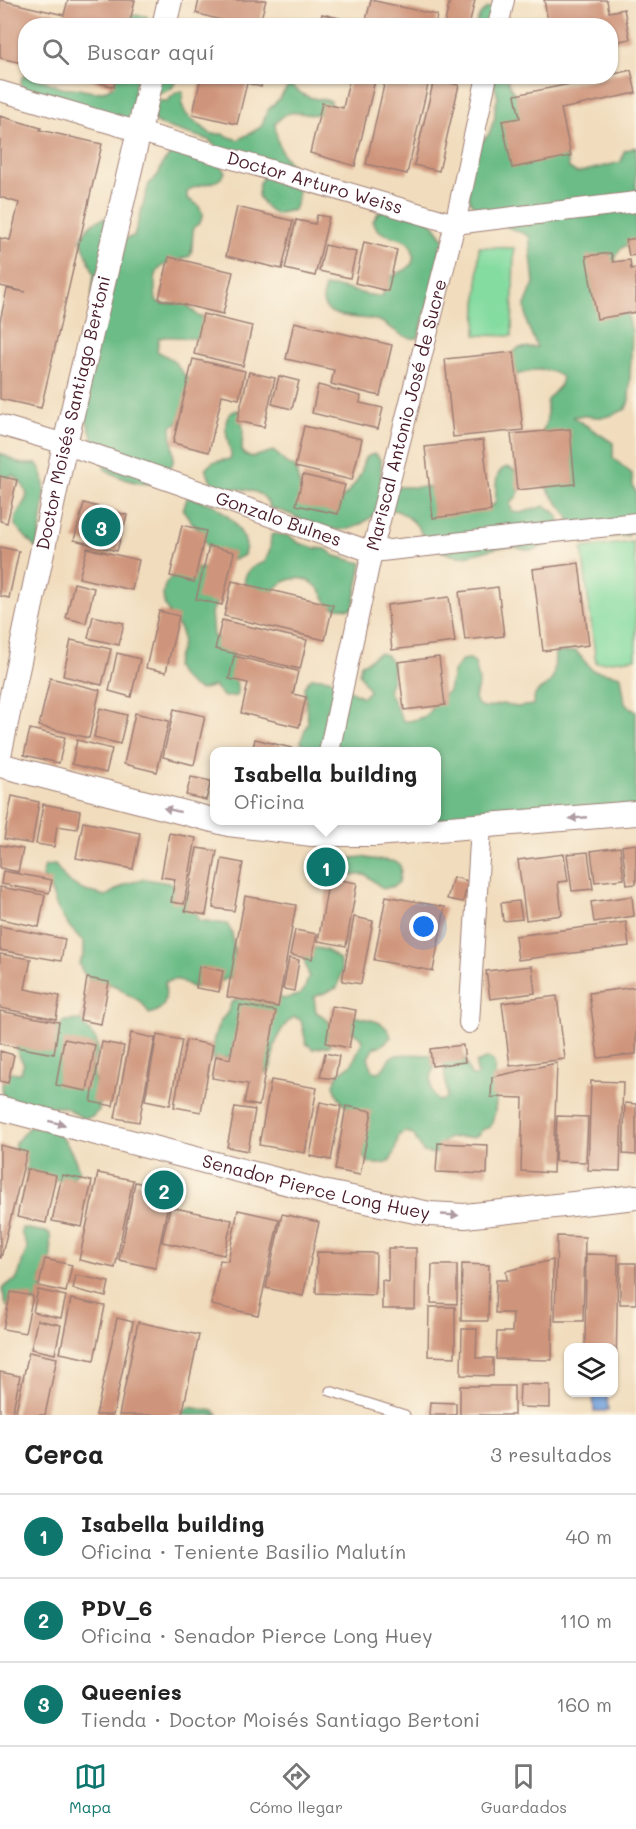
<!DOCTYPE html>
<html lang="es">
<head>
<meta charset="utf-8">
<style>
	:root { --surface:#fff; --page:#f6f6f6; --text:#222; --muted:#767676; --line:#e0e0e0; --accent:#0f766e }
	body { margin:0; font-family:Mali,sans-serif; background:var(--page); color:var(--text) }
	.controls { position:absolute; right:18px; bottom:18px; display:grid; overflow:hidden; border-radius:12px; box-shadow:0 2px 4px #0004 }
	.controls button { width:54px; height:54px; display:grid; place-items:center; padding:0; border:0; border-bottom:2px solid var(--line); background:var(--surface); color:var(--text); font:30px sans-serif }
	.you { position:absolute; left:424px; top:927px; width:21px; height:21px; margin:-15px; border:4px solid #fff; border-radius:50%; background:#1a73e8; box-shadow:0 0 0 9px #1a73e833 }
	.badge { display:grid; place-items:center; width:39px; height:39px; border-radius:50%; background:var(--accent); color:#fff; font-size:20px; font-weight:700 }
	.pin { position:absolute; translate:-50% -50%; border:3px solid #fff; box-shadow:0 2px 6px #0006 }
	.popup { position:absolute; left:210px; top:747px; width:231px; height:78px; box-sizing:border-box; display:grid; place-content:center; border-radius:12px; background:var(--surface); filter:drop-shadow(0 2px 4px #0005); font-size:20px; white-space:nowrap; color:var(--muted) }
	.popup b { font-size:22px; color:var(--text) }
	.popup::after { content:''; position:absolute; left:50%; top:100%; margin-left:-12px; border:12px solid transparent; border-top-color:var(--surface) }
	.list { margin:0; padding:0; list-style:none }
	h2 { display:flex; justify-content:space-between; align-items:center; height:78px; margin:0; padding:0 24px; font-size:26px }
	h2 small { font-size:20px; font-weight:400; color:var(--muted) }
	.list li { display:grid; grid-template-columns:39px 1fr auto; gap:18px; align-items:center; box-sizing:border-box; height:84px; padding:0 24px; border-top:2px solid var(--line) }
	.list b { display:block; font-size:22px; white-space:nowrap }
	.list p { margin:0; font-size:20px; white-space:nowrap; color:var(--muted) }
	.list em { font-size:20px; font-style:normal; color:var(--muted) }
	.icon { flex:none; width:33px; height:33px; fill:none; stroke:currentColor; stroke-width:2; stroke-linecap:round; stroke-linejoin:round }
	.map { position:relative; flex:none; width:636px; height:1415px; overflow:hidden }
	.search { position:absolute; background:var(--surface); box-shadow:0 2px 4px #0004; left:18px; right:18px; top:18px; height:66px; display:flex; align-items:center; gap:15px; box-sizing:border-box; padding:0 21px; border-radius:24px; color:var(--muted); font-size:22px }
	.sheet { height:330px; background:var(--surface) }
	nav { display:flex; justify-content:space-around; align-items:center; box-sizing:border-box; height:84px; border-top:2px solid var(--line); background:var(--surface); font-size:16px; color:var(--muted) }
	nav a { display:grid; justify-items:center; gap:3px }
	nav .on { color:var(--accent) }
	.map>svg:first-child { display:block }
	.green { fill:#85dca1; stroke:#687e66; stroke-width:1.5 }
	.forest { fill:#6cbc87; stroke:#5b6e59; stroke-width:1.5 }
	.water { fill:#71a0da; stroke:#5e6082; stroke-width:1.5 }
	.building { fill:#cf957c }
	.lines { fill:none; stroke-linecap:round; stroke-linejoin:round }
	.service-casing { stroke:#9e7e74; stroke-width:11 }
	.minor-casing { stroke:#9e7e74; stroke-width:22 }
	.tertiary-casing { stroke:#9e7e74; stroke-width:26 }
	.service { stroke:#fff; stroke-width:9 }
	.minor { stroke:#fff; stroke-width:20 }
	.tertiary { stroke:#fff; stroke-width:24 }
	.oneway { fill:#ae9aa0 }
	.labels { text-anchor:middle; stroke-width:6; stroke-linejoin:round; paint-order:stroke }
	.street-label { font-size:18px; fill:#4a1f2b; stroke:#fcf5e5 }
</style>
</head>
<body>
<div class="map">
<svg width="636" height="1415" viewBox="0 0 636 1415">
	<rect width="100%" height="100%" fill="#fcf5e5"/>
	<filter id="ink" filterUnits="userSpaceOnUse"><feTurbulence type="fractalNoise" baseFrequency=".0167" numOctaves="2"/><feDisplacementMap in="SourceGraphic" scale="12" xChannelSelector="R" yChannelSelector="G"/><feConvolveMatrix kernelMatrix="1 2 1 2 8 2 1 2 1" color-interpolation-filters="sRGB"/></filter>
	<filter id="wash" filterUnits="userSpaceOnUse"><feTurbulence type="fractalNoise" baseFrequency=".008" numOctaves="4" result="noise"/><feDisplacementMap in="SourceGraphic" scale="24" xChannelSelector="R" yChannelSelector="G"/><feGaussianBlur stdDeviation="1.35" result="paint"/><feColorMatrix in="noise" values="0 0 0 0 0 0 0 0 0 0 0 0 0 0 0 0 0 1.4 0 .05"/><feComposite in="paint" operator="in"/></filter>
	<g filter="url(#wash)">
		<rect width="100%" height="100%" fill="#f1ddbe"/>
		<!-- green -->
		<path class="green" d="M479,247L514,248L512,336L476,335Z
			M633,542L636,568V658L596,663L582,548Z"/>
		<!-- forest -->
		<path class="forest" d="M496,7L503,25L475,26L480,15L487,8Z
			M125,15L146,16L153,25L117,26Z
			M25,75L26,76C41,77 47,83 61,88C66,89 70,88 75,88C89,91 97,95 111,88L115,77H178L172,88L160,94L154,86L140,79L135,82L132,122L22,100L21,79Z
			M492,77H506L513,92L531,114L563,140L569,168L577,173L621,162L624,151L636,147V242C622,245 615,251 615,266L632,332L629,400L626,409C617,413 608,418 598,417C589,417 582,414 573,417L613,443V458L632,474L633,487L636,492V524L628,536L590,538L570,526L568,516L530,467L547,419V400L560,386L562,377C545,365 531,370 513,376L504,359L519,348L537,347L527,324L525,305L534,283L529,236C513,229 474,216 469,198C466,188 469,166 469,155L489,134L495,117V107L498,98Z
			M288,86H292C309,101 313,97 331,101L330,109C306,125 294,99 275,124C276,134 279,148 284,156C287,161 291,164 294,167C300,178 299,199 294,210L275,214L266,207L258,196L259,183L262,179L261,170L215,146L209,140L161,125L152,119L153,101H167L177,92L183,91L182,105L186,114L211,134H222L238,140L261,127L268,110L279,99Z
			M176,152L218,162L225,172C217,189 198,180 187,192V198L198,205L203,214L200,223L194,227C191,238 194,246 190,256C161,266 151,263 156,300L161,304C187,306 178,294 199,317H211L200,338C186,340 173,334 159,338L157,351L173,360L186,377L191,381L181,420L171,427C171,438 175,452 173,462C172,466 163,478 160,483C140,486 122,480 105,469C97,447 87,426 81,403L94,274L81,240C87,227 92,220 107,218L122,240L134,236L149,184L158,175L163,163L171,154Z
			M385,209L430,220L446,242L418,338C401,340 394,327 379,321C363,315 311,324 325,287C345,285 363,297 383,296L385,281C392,274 403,273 409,267C412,264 414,259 413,254C412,234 388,240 377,229C376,227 374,223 373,221L378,213Z
			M238,410L243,427L242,450L245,455L253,457L273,451C282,456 283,465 295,467L302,495L335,504C346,497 357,483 362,470C363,465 362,460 367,457C370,454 372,455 376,454L381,461V478L390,487H427L485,509L495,504C498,491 491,471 508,467L517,472C521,490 522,491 510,504L512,511L520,513L545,506C552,510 559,513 559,523C559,531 555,537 549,542C526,560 525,543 502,547C482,550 464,562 444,552C439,549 429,545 424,540C422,537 421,531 419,528C413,520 402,511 393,510C376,507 365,527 348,529C314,534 300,513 270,508C263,483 232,492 215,485C210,482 208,473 205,469L213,462L230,459L231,455C229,441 217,414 238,410Z
			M0,453L21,464H37C52,481 40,528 37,550L15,525C15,500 42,503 14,475L0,480Z
			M188,496L216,506L234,522L244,538L246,546L244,555C224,567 205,552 202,531L194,525L183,510Z
			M275,534L289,536L299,543L314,548L326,549L335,556L362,563L353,609L336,608L328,605C316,575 293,569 270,593L245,588C242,573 251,566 265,562L270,549L271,535Z
			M201,568L207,570L218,602L211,612L213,636C222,640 233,651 236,662C237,667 235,672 235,677C236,685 239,688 236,696L224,697L214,686L200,690C188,685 181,678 175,667C176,656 184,647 182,636C181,627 176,623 171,616C161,603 159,585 174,575C180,571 193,571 201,568Z
			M576,651L592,670L621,676L625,703L636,712V814L515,811L489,816L437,820V752H392L384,749L379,752L303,751L301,740L308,722L304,687L311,678C339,676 341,688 363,697L369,691L359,673L361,664C369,662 372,656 379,653L386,655L393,663L392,680L388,690L403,721H410L426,716L436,702L449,691L453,672L462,660L470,659L475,663L479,681L475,698L478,705L485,708L502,704L517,707L533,705C535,684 544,693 552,679C556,671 554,661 555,653Z
			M363,857C375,861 388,859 399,863L401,869L399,882L394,886L383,889L366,875H347L342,873L344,862L352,858Z
			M55,865L67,881L85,891L106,896L126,884L145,879L181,885L190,892L198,920L227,924L232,933L237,974C227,979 202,990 192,987C179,981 182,977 165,982C166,999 168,1009 149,1014C143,1002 140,1001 129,995C124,993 122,989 118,987C100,979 86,986 79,963L84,955V942C74,932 65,923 59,911C52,898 52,886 42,875L45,866Z
			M317,948L326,950L339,959L342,972L337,988L314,997L316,1012C331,1020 332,1025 333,1041L329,1046L313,1049L306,1043L301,1020L294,1017C284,1024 278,1033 275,1045C272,1055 275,1064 267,1073L260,1068L232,1056L213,1060C211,1049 214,1035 219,1024C223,1015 228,1017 231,1003L239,998L276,995L283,999L299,995L304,990L309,976L302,953L308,950Z
			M357,1017C371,1020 387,1021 391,1037L381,1046L374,1047L368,1058L373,1071L379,1072C386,1068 386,1062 391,1057C397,1052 423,1055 431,1055L436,1061C431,1075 426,1091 439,1101L446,1099L447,1094L443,1058L462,1052L471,1076H477L476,1063L488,1058L494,1062C496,1082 499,1109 490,1127L482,1130C475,1143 459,1134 447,1139C441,1142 440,1149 435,1154L423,1152L413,1134L405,1132L399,1135C393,1154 396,1168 369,1163L363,1156L350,1109C342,1106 336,1093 334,1085L338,1074L352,1064L363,1040L349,1029V1018Z
			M80,1020L96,1040L98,1051L93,1064L94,1079L100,1098L99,1110L92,1117L82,1118L65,1107H40L14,1103L3,1096L2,1085L9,1072L20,1073L24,1064L18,1054L14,1039L60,1026L64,1021Z
			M29,1127C36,1128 47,1128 53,1131C66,1137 75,1158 79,1170C69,1187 56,1181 42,1173L29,1176L26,1174L27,1159L14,1153L15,1143Z
			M22,1228L46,1232L50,1234L51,1259L41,1278L43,1291C34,1305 25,1311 7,1307L2,1290L5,1286L16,1280C22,1271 21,1257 28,1249L21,1232Z
			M188,1407L214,1411L218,1415H182Z"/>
		<!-- water -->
		<path class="water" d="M593,1393H607L608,1411H594Z"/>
		<g id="blocks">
			<!-- building -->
			<path class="building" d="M0,0L64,15L68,0H135L129,26H26V64L0,58Z
				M199,0H266L259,26H241L196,13Z
				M371,0L437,15L435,26H319L322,14L365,24Z
				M450,0H475L469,26H444Z
				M544,0H607L609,12L624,9L630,39L610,43V26H549Z
				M215,21L230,25V26H213Z
				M631,70L636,93L561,109L571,156L512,168L502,121L520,118L515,95L610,76V75Z
				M77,76H116L114,87Z
				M201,76H264L261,87L247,83L237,124L193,114Z
				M350,76H376L355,166L310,153L322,103L343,108Z
				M386,76H430L407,174L366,164Z
				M434,79L459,85L439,171L414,165Z
				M0,116L41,128L40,130L102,144L41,408L0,399V321L7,289L26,292L0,286V238L10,240L19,203L0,197Z
				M237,207L293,221L282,269L226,256Z
				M317,215L329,217L315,276L285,269L296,220L315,224Z
				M636,238V255L629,256L626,240Z
				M364,242L397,250L388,291L355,283Z
				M325,245L356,252L350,278L319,271Z
				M611,253L613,262L630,260L631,269L636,268V312L597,319L586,256Z
				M169,257L233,272L223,314L159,299Z
				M203,314L252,326L243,366L194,354Z
				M294,322L392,345L380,396L331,384L334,370L286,359Z
				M514,352L523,430L453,437L445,359Z
				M193,359L245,371L239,399L222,395L209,452L173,443Z
				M249,372L275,378L264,427L237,421Z
				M279,376L299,381L292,409L272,404Z
				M318,385L361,396L360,403L383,408L378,429L312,413Z
				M304,426L362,439L352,480L295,467Z
				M570,429L575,484L517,490L511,434Z
				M483,440L491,511L433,518L425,447Z
				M303,475L345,485L338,514L296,505Z
				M0,476L17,480L7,523L0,521Z
				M84,503L127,515L117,551L74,540Z
				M182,525L206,531L194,582L170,576Z
				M209,546L234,552L222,605L196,599Z
				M0,547L19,551L9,598L0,596Z
				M87,548L139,560L132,590L79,578Z
				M579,563L589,645L543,651L533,569Z
				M232,581L333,605L325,640L224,616Z
				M74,583L94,588L86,623L66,618Z
				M498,587L504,636L465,640L459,592Z
				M449,597L455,642L392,650L387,605Z
				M159,611L179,616L166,672L146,668Z
				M93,616L124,623L119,645L88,638Z
				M222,620L307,640L300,669L215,649Z
				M71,640L111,649L102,685L63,676Z
				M117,653L140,659L131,697L109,691Z
				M234,656L298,671L293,694L306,697L299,727L241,713L248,683L229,679Z
				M439,657L445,705L404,710L398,662Z
				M50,678L100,690L89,738L39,726Z
				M100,708L127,715L120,744L94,737Z
				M174,709L205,716L194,765L163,757Z
				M135,713L169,721L157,772L124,764Z
				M30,729L65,737L59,763L24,755Z
				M255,739L292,748L291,752H252Z
				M77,740L112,749L106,773L72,764Z
				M191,777L211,781L206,800L186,795Z
				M12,796L39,802L32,844L4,839Z
				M43,804L80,811L77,829L57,826L54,847L36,844Z
				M83,822L140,833L133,869L76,858Z
				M169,833L196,838L184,904L171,902L175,879L161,877Z
				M636,844V884L627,885L622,846Z
				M0,845L23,849L18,872L0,868Z
				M620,847L624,879L595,882L591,851Z
				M197,848L217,851L206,915L185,911Z
				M588,852L593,889L572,891L567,854Z
				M564,854L568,881L558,882L562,915L526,920L518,860Z
				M222,859L243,863L234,911L213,908Z
				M313,859L332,862L330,874L311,870Z
				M3,871L52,880L49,893L1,884Z
				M453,877L468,881L463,902L447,899Z
				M329,878L357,883L346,946L318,941Z
				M0,887L45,895L39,927L0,919Z
				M245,896L296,905L278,1007L227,997Z
				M386,896L445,907L433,971L374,960Z
				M632,896L634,916L594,922L591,902Z
				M519,901L522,919L503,921L501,903Z
				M354,917L373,921L361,984L342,981Z
				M626,922L629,946L518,960L515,936Z
				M0,926L65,939L61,961L0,950Z
				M295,930L317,934L312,959L290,955Z
				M0,954L31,959L25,989L60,996L56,1019L0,1008Z
				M289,958L299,960L294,991L283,989Z
				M199,966L223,971L219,992L196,988Z
				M532,966L535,993L490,999L486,971Z
				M87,978L109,982L101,1024L80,1020Z
				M636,987V1054L598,1058L589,993Z
				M557,996L565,1059L510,1066L502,1003Z
				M240,1005L276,1011L259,1106L244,1103L248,1084L212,1078L216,1056L230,1059Z
				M332,1006L356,1010L349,1048L326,1043Z
				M0,1011L59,1022L54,1054L0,1044Z
				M131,1033L155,1038L139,1122L115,1118Z
				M157,1035L182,1040L170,1105L145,1100Z
				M64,1039L95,1045L87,1091L56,1085Z
				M186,1040L213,1045L201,1112L174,1107Z
				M102,1042L124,1046L113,1106L91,1102Z
				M463,1045L465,1062L432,1066L430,1049Z
				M0,1051L14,1055L8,1083L0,1081Z
				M325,1053L339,1056L335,1079L320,1077Z
				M557,1063L553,1173L521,1171L523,1098L491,1097L492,1077Z
				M271,1080L317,1088L305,1153L259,1145Z
				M591,1081L623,1082L620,1171L588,1170Z
				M320,1102L341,1106L331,1160L310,1156Z
				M625,1103L636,1104V1155L623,1154Z
				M346,1106L372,1111L360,1175L335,1170Z
				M235,1107L255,1110L248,1151L227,1147Z
				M557,1116L588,1117L586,1162L555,1161Z
				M438,1143L488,1145L487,1174L436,1172Z
				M0,1145L27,1152L1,1258H0Z
				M27,1169L56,1175L46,1223L17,1217Z
				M98,1173L133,1180L115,1268L79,1260Z
				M62,1175L92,1181L82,1227L52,1221Z
				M135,1182L171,1190L155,1268L119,1260Z
				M170,1207L232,1220L224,1255L162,1242Z
				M238,1210L279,1219L258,1315L211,1305L220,1260L228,1261Z
				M282,1214L319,1222L303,1296L266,1288Z
				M557,1236L585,1237L583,1321H555Z
				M388,1248H416L415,1309H382V1280L388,1281Z
				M317,1252L376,1253L375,1295L316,1293Z
				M586,1254L618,1255L616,1375H614V1348H585Z
				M45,1259L72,1265L66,1292L39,1286Z
				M553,1260L552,1360L496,1359L497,1332H512L513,1313H495L496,1280H507L506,1271Z
				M620,1263H636V1304H620Z
				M462,1264L489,1265L488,1321H461Z
				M432,1265H457V1304L431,1303Z
				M76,1275L109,1282L106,1297L73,1289Z
				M38,1290L66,1296L61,1318L33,1312Z
				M11,1292L33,1296L25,1333L3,1329Z
				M71,1299L105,1306L94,1360L60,1353Z
				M429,1307H455V1357L428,1356Z
				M117,1318L133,1322L113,1415H96Z
				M37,1320L61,1325L55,1354L31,1349Z
				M138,1322L199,1335L182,1415H119Z
				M462,1329H477L476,1358H493V1376L461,1375Z
				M29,1352L57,1358L45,1415H15Z
				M0,1372L20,1376L12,1415L0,1414Z
				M520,1384L550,1385V1408L519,1407Z
				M460,1386H514V1415H460Z
				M430,1402L456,1403V1415H429Z"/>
		</g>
	</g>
	<g filter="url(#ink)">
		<use href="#blocks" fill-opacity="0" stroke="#9e7e74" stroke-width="1.5"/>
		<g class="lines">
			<defs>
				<path id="service" d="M330,1391L405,1415"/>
				<g id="minor">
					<path d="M498,26L504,0"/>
					<path id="s1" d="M0,91L455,224L636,202"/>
					<path id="s2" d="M0,425L65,444L372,552L636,523"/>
					<path id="s3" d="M329,752L372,552L455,224L487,76"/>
					<path d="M469,1023L481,826"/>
				</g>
				<g id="tertiary">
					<path d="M164,26L170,0"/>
					<path id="s4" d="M0,751L65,444L152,76"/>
					<path d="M0,765L228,824L312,834H376L636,813"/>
					<path id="s5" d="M0,1108L327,1193L430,1214L465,1216L636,1197"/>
				</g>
			</defs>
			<!-- service casing -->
			<use href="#service" class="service-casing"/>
			<!-- minor casing -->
			<use href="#minor" class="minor-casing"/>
			<!-- tertiary casing -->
			<use href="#tertiary" class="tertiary-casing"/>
			<!-- service -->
			<use href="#service" class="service"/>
			<!-- minor -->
			<use href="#minor" class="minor"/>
			<!-- tertiary -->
			<use href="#tertiary" class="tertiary"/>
		</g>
		<!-- one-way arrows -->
		<defs><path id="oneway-solid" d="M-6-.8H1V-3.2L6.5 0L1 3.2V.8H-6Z" transform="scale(1.5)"/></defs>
		<g class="oneway">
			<use href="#oneway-solid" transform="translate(172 810) rotate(-166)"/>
			<use href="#oneway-solid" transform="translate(578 818) rotate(175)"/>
			<use href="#oneway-solid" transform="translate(57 1123) rotate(14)"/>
			<use href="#oneway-solid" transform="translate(450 1215) rotate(3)"/>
		</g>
	</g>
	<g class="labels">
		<!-- street labels -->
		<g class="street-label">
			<text dy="6" stroke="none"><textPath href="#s1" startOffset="328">Doctor Arturo Weiss</textPath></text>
			<text dy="6" stroke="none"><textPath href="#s4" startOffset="346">Doctor Moisés Santiago Bertoni</textPath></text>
			<text dy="6" stroke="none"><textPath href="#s3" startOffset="346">Mariscal Antonio José de Sucre</textPath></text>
			<text dy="6" stroke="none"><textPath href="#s2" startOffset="294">Gonzalo Bulnes</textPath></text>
			<text dy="6" stroke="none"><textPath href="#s5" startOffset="326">Senador Pierce Long Huey</textPath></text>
		</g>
	</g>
</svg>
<div class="controls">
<button><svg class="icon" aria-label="layers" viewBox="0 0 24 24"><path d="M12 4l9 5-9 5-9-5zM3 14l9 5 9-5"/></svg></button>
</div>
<div class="you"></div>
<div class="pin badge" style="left:326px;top:867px">1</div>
<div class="popup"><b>Isabella building</b>Oficina</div>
<div class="pin badge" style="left:164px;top:1190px">2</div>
<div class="pin badge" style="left:101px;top:527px">3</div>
<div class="search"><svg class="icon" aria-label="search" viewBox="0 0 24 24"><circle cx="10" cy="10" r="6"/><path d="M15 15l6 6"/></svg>Buscar aquí</div>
</div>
<section class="sheet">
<h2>Cerca<small>3 resultados</small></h2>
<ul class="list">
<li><span class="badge">1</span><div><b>Isabella building</b><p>Oficina · Teniente Basilio Malutín</p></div><em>40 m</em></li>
<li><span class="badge">2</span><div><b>PDV_6</b><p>Oficina · Senador Pierce Long Huey</p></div><em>110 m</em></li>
<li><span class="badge">3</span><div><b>Queenies</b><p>Tienda · Doctor Moisés Santiago Bertoni</p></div><em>160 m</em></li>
</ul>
</section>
<nav>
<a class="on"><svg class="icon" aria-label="map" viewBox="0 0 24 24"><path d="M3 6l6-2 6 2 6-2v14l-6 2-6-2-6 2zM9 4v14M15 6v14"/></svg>Mapa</a>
<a><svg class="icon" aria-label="directions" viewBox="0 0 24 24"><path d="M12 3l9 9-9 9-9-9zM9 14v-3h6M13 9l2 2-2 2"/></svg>Cómo llegar</a>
<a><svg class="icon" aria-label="saved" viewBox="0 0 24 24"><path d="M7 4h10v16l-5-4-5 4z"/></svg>Guardados</a>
</nav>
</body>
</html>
